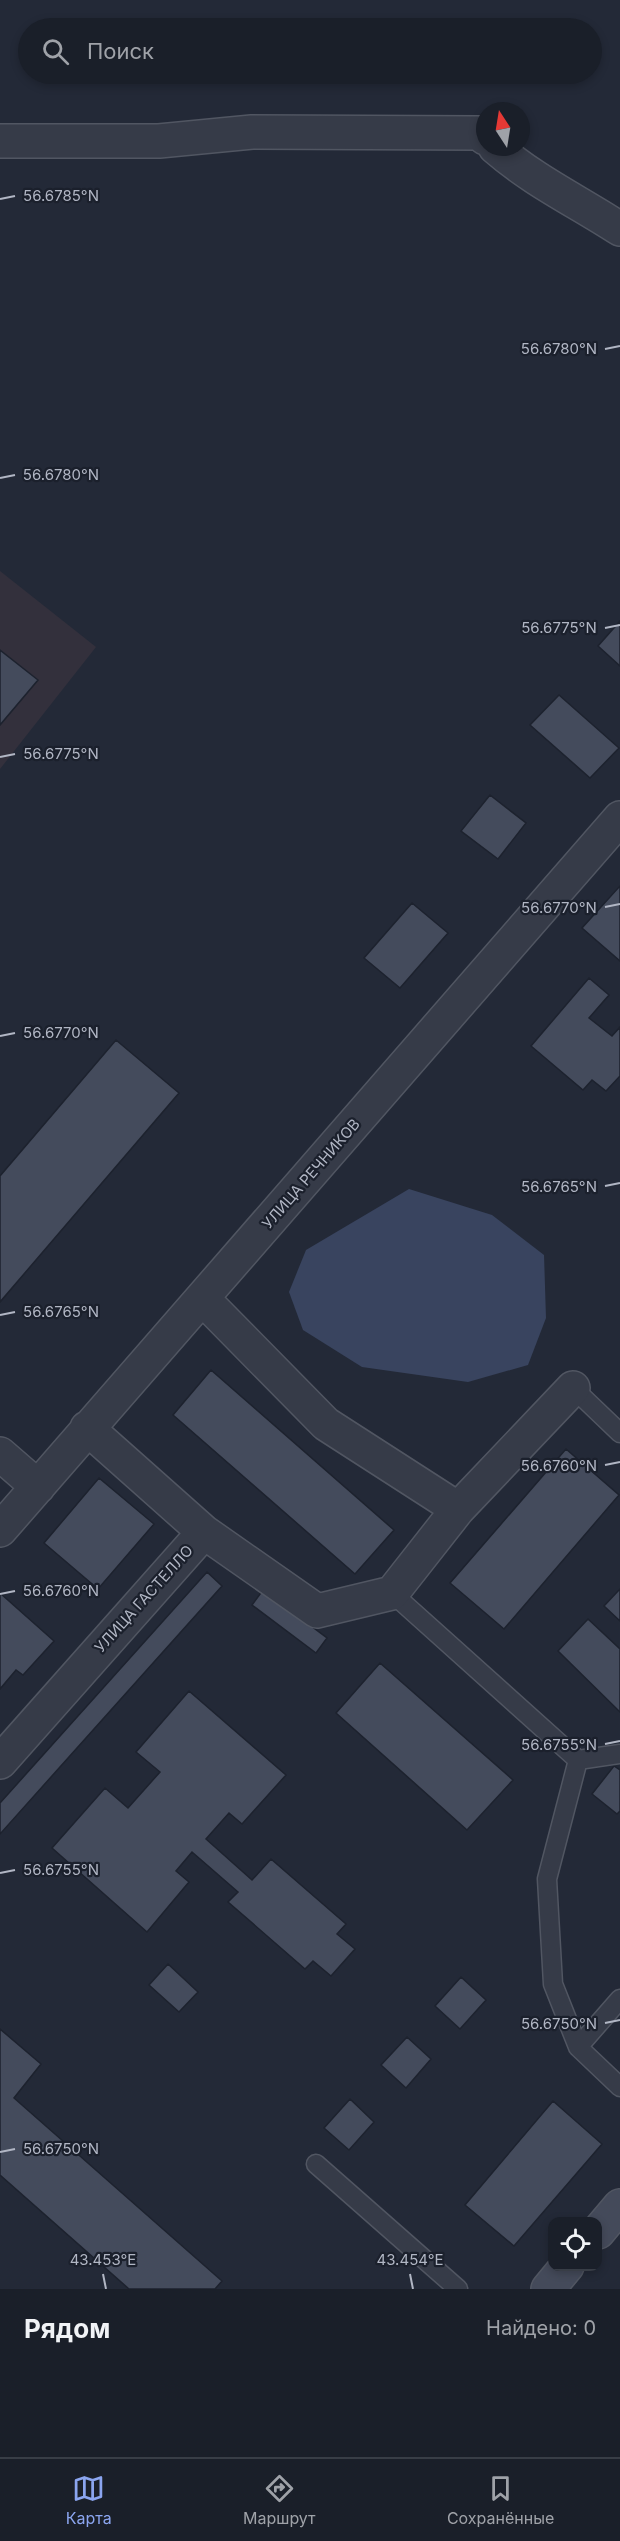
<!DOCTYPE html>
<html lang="ru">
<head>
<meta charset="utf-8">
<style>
	:root { --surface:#1a1f29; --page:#232731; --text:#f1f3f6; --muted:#9fa2a8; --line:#383d46; --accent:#8ba5ef }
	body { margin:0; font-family:Inter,sans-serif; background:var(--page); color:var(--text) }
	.controls { position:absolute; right:18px; bottom:18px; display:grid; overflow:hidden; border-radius:12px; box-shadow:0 3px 9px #0003 }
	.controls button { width:54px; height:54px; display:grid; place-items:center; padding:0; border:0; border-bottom:2px solid var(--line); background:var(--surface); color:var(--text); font:30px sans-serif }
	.compass { position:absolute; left:476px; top:102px; width:54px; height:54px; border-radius:50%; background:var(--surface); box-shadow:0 3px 9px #0003; rotate:348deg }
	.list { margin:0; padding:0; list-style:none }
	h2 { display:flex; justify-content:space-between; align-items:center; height:78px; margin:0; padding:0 24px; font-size:26px }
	h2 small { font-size:20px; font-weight:400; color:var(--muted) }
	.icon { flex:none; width:33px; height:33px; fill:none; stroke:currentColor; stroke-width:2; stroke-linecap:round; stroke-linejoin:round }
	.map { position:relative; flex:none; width:620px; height:2289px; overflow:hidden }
	.search { position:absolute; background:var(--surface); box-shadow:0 3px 9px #0003; left:18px; right:18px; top:18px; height:66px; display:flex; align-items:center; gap:15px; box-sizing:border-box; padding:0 21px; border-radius:33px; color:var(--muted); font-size:22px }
	.sheet { height:168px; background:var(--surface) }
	nav { display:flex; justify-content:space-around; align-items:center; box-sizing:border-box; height:84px; border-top:2px solid var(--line); background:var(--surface); font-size:16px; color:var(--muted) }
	nav a { display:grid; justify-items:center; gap:3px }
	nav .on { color:var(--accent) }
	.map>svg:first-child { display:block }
	.medical { fill:#33303c }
	.water { fill:#39445f }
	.building { fill:#444b5c; stroke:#1d222e; stroke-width:1.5 }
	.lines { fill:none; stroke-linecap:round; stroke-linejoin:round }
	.lane-casing { stroke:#515662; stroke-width:21 }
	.street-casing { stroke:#515662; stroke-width:36 }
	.secondary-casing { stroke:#515662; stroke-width:36 }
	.lane { stroke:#363b48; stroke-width:18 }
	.street { stroke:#363b48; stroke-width:33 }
	.secondary { stroke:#444a5a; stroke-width:33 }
	.ticks { fill:none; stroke:#b1b6c4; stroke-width:2 }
	.labels { text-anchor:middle; stroke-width:4.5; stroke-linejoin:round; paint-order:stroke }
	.street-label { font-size:15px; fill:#b1b6c4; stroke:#1b202c }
	.ticks-label { font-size:15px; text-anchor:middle; fill:#b1b6c4; stroke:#1b202c; stroke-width:4.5; stroke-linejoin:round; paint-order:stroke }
</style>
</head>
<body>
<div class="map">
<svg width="620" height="2289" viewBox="0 0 620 2289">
	<rect width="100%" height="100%" fill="#232937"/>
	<!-- medical -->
	<path class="medical" d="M0,571L96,647L0,769Z"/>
	<!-- water -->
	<path class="water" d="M409,1189L492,1215L544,1255L546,1318L528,1365L468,1382L362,1367L303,1330L289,1292L306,1250Z"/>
	<!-- building -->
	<path class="building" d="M620,621V666L598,646Z
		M0,650L38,680L0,725Z
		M559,695L619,748L590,778L530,725Z
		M490,795L526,823L498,859L461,831Z
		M620,886V961L582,928Z
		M412,903L448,933L400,988L364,958Z
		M589,978L609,995L589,1018L612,1036L620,1027V1076L606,1091L592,1080L583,1090L531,1046Z
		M116,1040L179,1093L0,1302V1176Z
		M211,1370L394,1530L355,1574L173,1415Z
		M566,1449L619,1495L504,1629L450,1583Z
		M99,1478L154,1524L98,1589L44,1543Z
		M207,1572L222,1586L0,1834V1803Z
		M620,1589V1621L604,1606Z
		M263,1590L327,1638L316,1653L252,1605Z
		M0,1593L54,1641L23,1675L16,1670L0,1689Z
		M588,1619L620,1649V1712L558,1651Z
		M380,1663L513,1780L467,1830L336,1713Z
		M189,1691L286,1775L242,1824L229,1813L206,1839L252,1880L271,1859L346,1924L337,1934L355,1949L331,1976L313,1961L305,1969L228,1902L238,1892L192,1852L176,1871L189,1882L147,1932L52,1848L105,1788L128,1808L160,1772L136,1752Z
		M614,1766L620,1770V1811L617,1814L592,1794Z
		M168,1964L198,1992L179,2012L149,1985Z
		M461,1977L486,2000L460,2029L435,2006Z
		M0,2029L41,2064L14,2098L222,2281L215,2289H129L0,2175Z
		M407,2037L431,2059L406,2088L381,2065Z
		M350,2099L374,2122L349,2150L324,2128Z
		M553,2101L602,2144L514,2246L465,2205Z"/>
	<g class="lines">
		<defs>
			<path id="lane" d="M573,1388L620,1433
				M392,1593L578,1760L620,1754
				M578,1760L547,1879L553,1984L578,2047L620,2087
				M578,2047L620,1999
				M316,2164L458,2289"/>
			<path id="street" d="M0,141H159L252,132L479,133L485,138
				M495,147C534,181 577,201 620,229
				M203,1299L326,1424L458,1509
				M87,1428L204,1532
				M0,1454L38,1487
				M0,1530L620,818
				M0,1762L204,1532L317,1611L392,1593L458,1509L573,1388"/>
			<path id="secondary" d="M598,2232L620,2206
				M548,2289L567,2266"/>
		</defs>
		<!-- lane casing -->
		<use href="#lane" class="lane-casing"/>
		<!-- street casing -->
		<use href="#street" class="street-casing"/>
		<!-- secondary casing -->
		<use href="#secondary" class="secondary-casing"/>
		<!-- lane -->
		<use href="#lane" class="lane"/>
		<!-- street -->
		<use href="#street" class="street"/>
		<!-- secondary -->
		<use href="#secondary" class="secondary"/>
	</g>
	<!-- ticks -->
	<path class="ticks" d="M0,199L15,196M605,349L620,346M0,478L15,475M605,628L620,625M0,757L15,754M605,907L620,904M0,1036L15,1033M605,1186L620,1183M0,1315L15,1312M605,1465L620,1462M0,1594L15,1591M605,1744L620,1741M0,1873L15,1870M605,2023L620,2020M0,2152L15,2149M103,2274L106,2289M410,2274L413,2289"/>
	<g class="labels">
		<!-- street labels -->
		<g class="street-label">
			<text transform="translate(311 1174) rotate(-49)" y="5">УЛИЦА РЕЧНИКОВ</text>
			<text transform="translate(144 1599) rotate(-48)" y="5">УЛИЦА ГАСТЕЛЛО</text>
		</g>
	</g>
	<g class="ticks-label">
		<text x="61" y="201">56.6785°N</text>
		<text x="559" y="354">56.6780°N</text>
		<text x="61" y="480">56.6780°N</text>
		<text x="559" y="633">56.6775°N</text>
		<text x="61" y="759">56.6775°N</text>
		<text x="559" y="913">56.6770°N</text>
		<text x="61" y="1038">56.6770°N</text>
		<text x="559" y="1192">56.6765°N</text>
		<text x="61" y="1317">56.6765°N</text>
		<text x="559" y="1471">56.6760°N</text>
		<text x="61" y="1596">56.6760°N</text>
		<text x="559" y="1750">56.6755°N</text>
		<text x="61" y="1875">56.6755°N</text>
		<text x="559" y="2029">56.6750°N</text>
		<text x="61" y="2154">56.6750°N</text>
		<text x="103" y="2265">43.453°E</text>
		<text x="410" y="2265">43.454°E</text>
	</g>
</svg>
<div class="controls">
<button><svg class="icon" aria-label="locate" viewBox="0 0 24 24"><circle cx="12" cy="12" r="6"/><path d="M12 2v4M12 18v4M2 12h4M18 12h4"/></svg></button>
</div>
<svg class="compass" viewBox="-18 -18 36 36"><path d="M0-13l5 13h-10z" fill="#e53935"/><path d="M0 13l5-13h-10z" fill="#9fa2a8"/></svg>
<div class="search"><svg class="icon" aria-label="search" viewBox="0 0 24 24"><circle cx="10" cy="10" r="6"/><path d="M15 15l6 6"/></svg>Поиск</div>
</div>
<section class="sheet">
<h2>Рядом<small>Найдено: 0</small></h2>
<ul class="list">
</ul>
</section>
<nav>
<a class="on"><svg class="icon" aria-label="map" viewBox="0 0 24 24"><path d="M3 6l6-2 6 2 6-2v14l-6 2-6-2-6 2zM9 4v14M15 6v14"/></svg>Карта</a>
<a><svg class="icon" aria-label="directions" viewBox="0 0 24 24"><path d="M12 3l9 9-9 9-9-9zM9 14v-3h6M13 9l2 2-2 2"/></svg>Маршрут</a>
<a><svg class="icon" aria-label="saved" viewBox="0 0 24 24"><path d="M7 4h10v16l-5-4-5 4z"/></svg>Сохранённые</a>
</nav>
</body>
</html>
